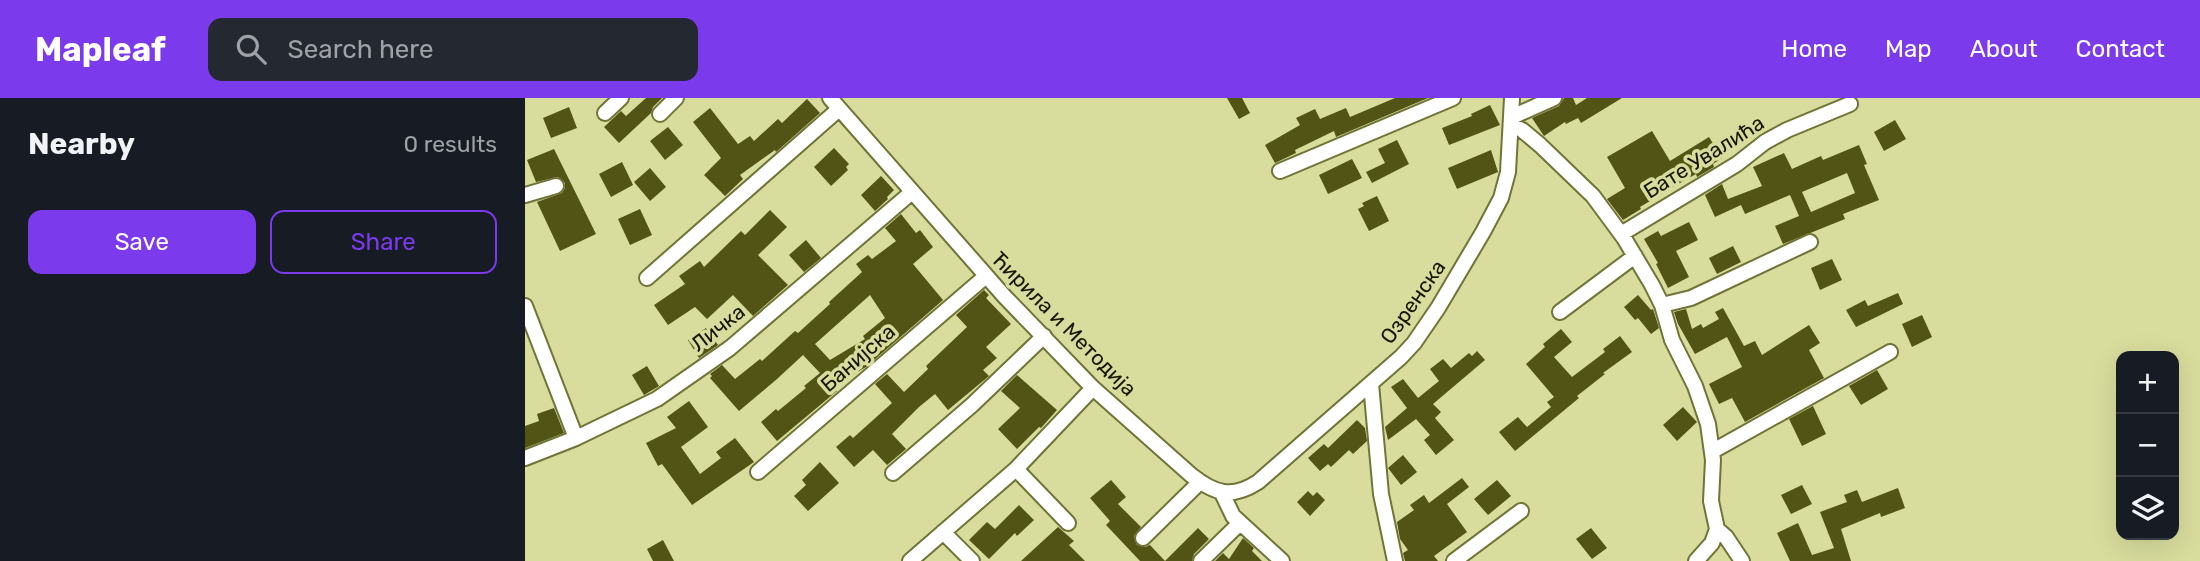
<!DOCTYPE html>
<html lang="en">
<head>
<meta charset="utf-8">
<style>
	:root { --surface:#171b24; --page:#242831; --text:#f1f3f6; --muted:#9ea1a6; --line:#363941; --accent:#7c3aed }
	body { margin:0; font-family:Rubik,sans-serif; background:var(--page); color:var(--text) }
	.controls { position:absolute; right:21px; bottom:21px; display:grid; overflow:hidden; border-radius:14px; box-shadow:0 7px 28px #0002 }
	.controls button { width:63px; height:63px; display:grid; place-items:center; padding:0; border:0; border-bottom:2px solid var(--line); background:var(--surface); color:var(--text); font:35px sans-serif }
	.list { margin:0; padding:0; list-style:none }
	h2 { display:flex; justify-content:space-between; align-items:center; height:91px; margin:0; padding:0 28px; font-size:30px }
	h2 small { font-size:23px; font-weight:400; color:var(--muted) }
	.actions { display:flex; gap:14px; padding:21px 28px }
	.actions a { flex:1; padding:16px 0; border:2px solid var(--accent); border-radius:14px; text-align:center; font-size:24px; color:var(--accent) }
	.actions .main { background:var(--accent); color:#fff }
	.icon { flex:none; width:38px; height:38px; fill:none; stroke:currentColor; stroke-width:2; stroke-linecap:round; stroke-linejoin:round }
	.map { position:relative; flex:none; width:1675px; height:463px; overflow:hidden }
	header { display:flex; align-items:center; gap:42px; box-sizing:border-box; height:98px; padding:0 35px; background:var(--accent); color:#fff }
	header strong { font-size:33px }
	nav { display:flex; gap:38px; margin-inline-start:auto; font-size:24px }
	.search { width:490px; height:63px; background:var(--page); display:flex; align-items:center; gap:18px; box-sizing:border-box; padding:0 24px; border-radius:14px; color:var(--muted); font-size:26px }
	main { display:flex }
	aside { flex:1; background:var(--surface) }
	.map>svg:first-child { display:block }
	.building { fill:#515415; fill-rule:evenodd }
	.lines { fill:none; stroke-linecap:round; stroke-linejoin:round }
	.minor-casing { stroke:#707437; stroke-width:18 }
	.minor { stroke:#fff; stroke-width:14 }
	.labels { text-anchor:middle; stroke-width:7; stroke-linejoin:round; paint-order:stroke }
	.street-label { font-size:21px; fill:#161701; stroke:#d8dd9d }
</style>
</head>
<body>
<header>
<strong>Mapleaf</strong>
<div class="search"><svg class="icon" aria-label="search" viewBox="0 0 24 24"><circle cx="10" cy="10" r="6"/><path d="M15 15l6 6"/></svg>Search here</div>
<nav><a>Home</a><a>Map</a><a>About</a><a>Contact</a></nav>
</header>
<main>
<aside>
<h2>Nearby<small>0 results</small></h2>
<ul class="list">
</ul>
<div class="actions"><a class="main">Save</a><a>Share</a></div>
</aside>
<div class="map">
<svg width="1675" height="463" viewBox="0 0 1675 463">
	<rect width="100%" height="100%" fill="#d8dd9d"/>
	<!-- building -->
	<path class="building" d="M121,0H137L128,9L126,15L94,45L79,29L96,13L101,18Z
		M702,0H717L725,15L714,21Z
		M870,0H903L811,39L809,33L770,52L771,55L750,65L740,47L775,27L771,20L790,11L795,21L821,10L825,19Z
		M1039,0H1048L1051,7L1062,0H1097L1056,25L1053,20L1041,26L1040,24L1019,38L1007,20L1034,8Z
		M282,1L295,15L251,54L250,52L215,77L218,81L200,98L179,77L196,60L168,24L185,10L213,46L225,38L229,43L253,21L257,25Z
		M965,7L975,27L924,47L917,30L947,18L946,16Z
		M44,9L52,30L26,40L18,20Z
		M1370,22L1381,41L1359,53L1349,34Z
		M143,29L158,47L140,62L125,43Z
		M1127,33L1145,63L1184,39L1197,60L1188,66L1189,69L1172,79L1171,76L1155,85L1115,109L1116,111L1098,122L1082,101L1100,90L1082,59Z
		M872,42L884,66L847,85L841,74L860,65L853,51Z
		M1334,47L1342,66L1339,67L1354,102L1318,116L1320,121L1258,146L1250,128L1274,118L1265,97L1220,116L1216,107L1190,119L1180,97L1197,86L1203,101L1237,88L1228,69L1259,55L1267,71L1296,58L1298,62ZM1322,75L1330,95L1286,114L1277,94Z
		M309,50L324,66L321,69L323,72L306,88L289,69Z
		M29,51L71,136L35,153L12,104L37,95L40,90V85L33,79L11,84L2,62Z
		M966,52L973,74L932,91L923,70Z
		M827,61L837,80L803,96L794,77Z
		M97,64L108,87L86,99L74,76Z
		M125,70L141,89L125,103L109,84Z
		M356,78L369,92L362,99L363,101L350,113L336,97Z
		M852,98L864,123L844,133L833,111L839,108L837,105Z
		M115,111L127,137L105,147L93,121Z
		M245,112L262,129L233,157L263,187L228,218L208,197L182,221L170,209L143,227L129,207L160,186L154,178L175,163L179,169L216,133L220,137Z
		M376,116L391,135L395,132L408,149L388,166L418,202L341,269L308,288L312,293L252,343L236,324L251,311L253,313L281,290L279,288L295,275L278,257L252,281L214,313L185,280L187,278L185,276L197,267L210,281L235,261L237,263L270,233L273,235L305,206L304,204L337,174L331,166L343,157L347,161L371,143L360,130ZM345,197L360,220L338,238L340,241L305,262L290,246Z
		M1164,124L1173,142L1151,153L1164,179L1143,190L1131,166L1133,165L1119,141L1133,133L1136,138Z
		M281,142L296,160L279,174L264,157Z
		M1208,148L1216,164L1192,176L1184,160Z
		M1307,161L1317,182L1295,192L1286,170Z
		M459,192L464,197L461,200L486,226L461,249L472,260L458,272L464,278L423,312L410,296L394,309L367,336L381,351L362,367L348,352L329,369L311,349L325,337L328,340L367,305L350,286L362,276L379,294L403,271L401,268L442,229L431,217Z
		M1373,195L1378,206L1331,229L1321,212L1340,202L1343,208Z
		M1113,197L1126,212L1128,211L1134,230L1126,236L1113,220L1110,222L1099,209Z
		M1198,210L1219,248L1230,243L1237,257L1284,227L1295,245L1284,252L1299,280L1220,324L1207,300L1194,306L1184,286L1217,269L1202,239L1170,256L1153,226L1149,214L1161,211L1167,231L1176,226L1178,230L1194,221L1190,214Z
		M1397,217L1407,239L1387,249L1377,226Z
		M181,230L193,247L174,260L163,242Z
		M1036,231L1047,244L1029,259L1047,279L1080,254L1078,251L1095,238L1107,254L1078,275L1080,276L1052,298L1054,300L990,353L974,334L993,319L1002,329L1026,309L1022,304L1029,299L1001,266L1020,249L1018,246Z
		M952,253L960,262L908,306L916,314L910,320L929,342L911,357L899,342L905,337L891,321L863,342L860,329L882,310L866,289L878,281L893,300L914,283L905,271L918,261L926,270L944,255L947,258Z
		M122,268L134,288L119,297L107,277Z
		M1352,272L1363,291L1336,307L1324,288Z
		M492,277L532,312L516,330L514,329L492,351L473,331L495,310L476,293Z
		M164,303L183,329L156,349L175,376L196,360L191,354L210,340L229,364L167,407L137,366L133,368L121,345L151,330L142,319Z
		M1288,308L1301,336L1277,348L1264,321Z
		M1158,309L1172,324L1152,343L1138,327Z
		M29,310L39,335L0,350V328L14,323L12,316Z
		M832,322L840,330L842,343L828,356L824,352L806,369L803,366L795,373L783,360L799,346L803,350Z
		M878,357L892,374L876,387L863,370Z
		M295,364L314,385L283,413L269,398L281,387L277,382Z
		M937,380L944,389L922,406L942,434L909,458L913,463H880L878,455L883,452L875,441L872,424L889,412L885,407L899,397L904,405Z
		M586,382L601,399L593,406L616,429L609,438L612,447L620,449L625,447L640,463L673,430L684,441L669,456L667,463H615L581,427L585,423L565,400Z
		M972,382L986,398L963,417L949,401Z
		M1277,387L1287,406L1266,416L1256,397Z
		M1373,390L1380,410L1356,419L1355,415L1316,431L1326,463H1265L1252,435L1273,425L1287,457L1309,450L1295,414L1322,404L1319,397L1332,392L1337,404Z
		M783,393L788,398L792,394L800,402L785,418L772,404Z
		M494,407L509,422L492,438L490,435L464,461L444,442L462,424L470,431Z
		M533,429L549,443L544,447L560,463H496Z
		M1066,430L1082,450L1067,461L1051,441Z
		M718,440L729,450L727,453L737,463H690L698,455L704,461Z
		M138,442L149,463H128L122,451Z"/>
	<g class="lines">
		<defs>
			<path id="minor" d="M305,0L480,199L568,290L666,377C690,396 707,401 733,384L876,259L889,245L913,210L958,134L976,100L983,74L987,0
				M80,15L96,0
				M135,16L151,0
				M987,19L1029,0
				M986,27L997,32L1015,47L1068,98L1099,140L1127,187L1137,207L1147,242L1170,288L1183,326L1188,362L1186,403L1192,431L1201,439L1217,463
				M755,73L928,0
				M0,97L31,88
				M1096,136L1212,66L1240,44L1262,32L1325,6
				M122,180L314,11
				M1137,207L1166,200L1285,144
				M0,208L51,340
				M1035,214L1110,158
				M846,286L856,396L870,463
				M1188,353L1365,254
				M0,360L51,340L132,301L205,250L387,94
				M491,371L543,425
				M233,374L461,178
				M368,375L447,307L519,238
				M697,395L708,418L757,463
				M418,434L447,463
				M618,440L675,384
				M385,463L491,371L568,290
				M676,463L715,425
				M929,463L996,413
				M1171,463L1187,445L1192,431"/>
		</defs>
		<!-- minor casing -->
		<use href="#minor" class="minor-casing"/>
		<!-- minor -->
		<use href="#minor" class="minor"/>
	</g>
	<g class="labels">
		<!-- street labels -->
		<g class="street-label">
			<text transform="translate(1179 59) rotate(-32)" y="7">Бате Увалића</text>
			<text transform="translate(888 204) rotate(-55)" y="7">Озренска</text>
			<text transform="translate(539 226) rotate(45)" y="7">Ћирила и Методија</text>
			<text transform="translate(193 230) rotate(-38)" y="7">Личка</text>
			<text transform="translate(333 260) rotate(-41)" y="7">Банијска</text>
		</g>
	</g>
</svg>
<div class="controls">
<button>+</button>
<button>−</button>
<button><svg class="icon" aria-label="layers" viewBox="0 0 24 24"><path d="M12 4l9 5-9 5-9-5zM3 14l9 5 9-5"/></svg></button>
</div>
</div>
</main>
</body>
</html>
